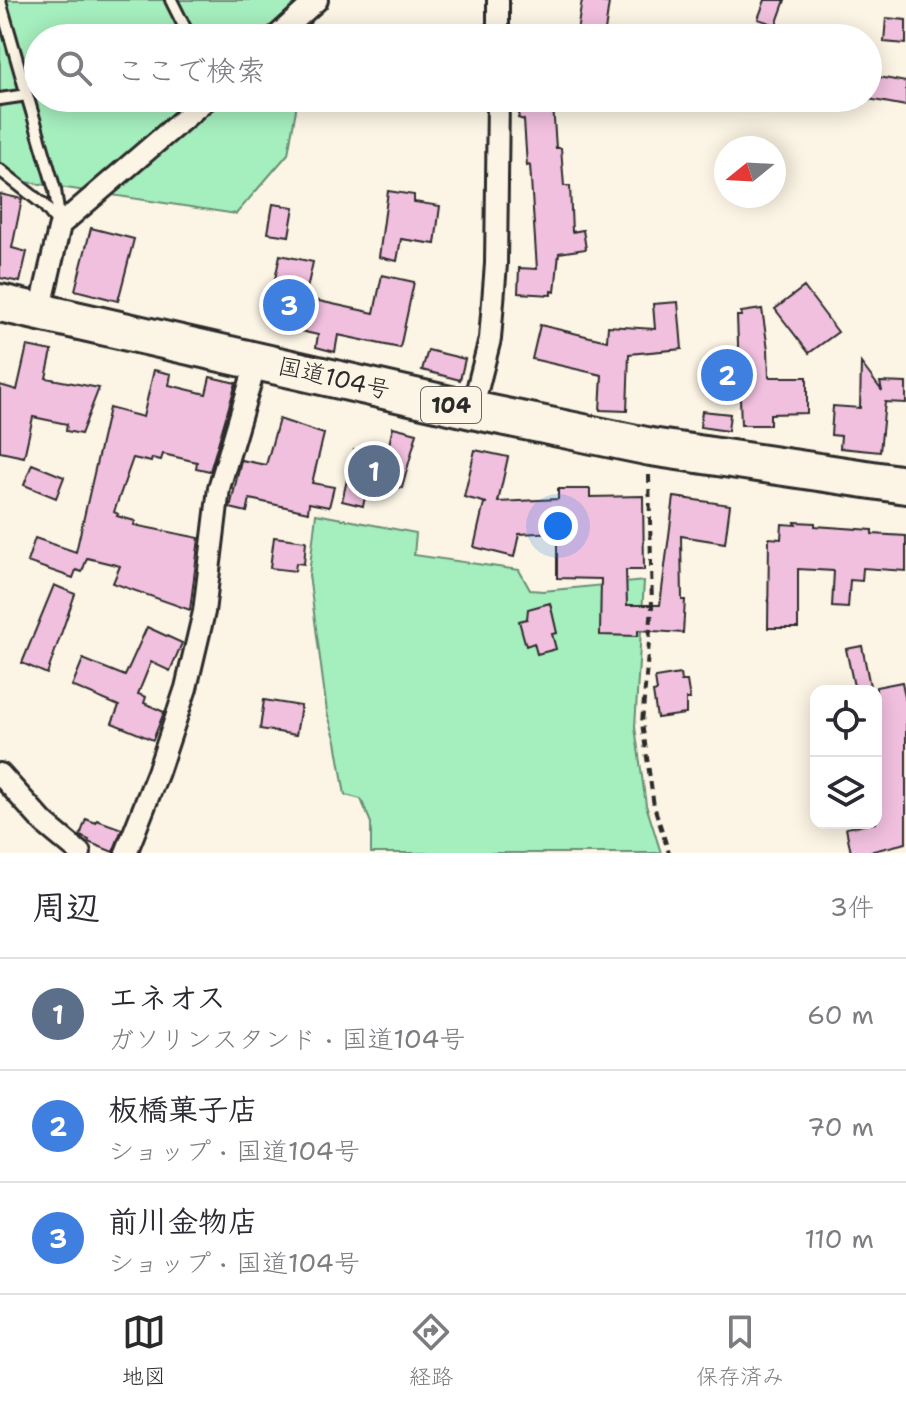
<!DOCTYPE html>
<html lang="ja">
<head>
<meta charset="utf-8">
<style>
	:root { --surface:#fff; --page:#f2f2f3; --text:#2b2b33; --muted:#7c7c81; --line:#e1e1e2; --accent:#2b2b2b }
	body { margin:0; font-family:"Shantell Sans","Klee One",sans-serif; background:var(--page); color:var(--text) }
	.controls { position:absolute; right:24px; bottom:24px; display:grid; overflow:hidden; border-radius:16px; box-shadow:0 4px 20px #0003 }
	.controls button { width:72px; height:72px; display:grid; place-items:center; padding:0; border:0; border-bottom:2px solid var(--line); background:var(--surface); color:var(--text); font:40px sans-serif }
	.compass { position:absolute; left:714px; top:136px; width:72px; height:72px; border-radius:50%; background:var(--surface); box-shadow:0 4px 20px #0003; rotate:252deg }
	.you { position:absolute; left:558px; top:526px; width:28px; height:28px; margin:-20px; border:6px solid #fff; border-radius:50%; background:#1a73e8; box-shadow:0 0 0 12px #1a73e833 }
	.badge { display:grid; place-items:center; width:52px; height:52px; border-radius:50%; background:var(--accent); color:#fff; font-size:26px; font-weight:700 }
	.pin { position:absolute; translate:-50% -50%; border:4px solid #fff; box-shadow:0 2px 8px #0006 }
	.list { margin:0; padding:0; list-style:none }
	h2 { display:flex; justify-content:space-between; align-items:center; height:104px; margin:0; padding:0 32px; font-size:34px }
	h2 small { font-size:26px; font-weight:400; color:var(--muted) }
	.list li { display:grid; grid-template-columns:52px 1fr auto; gap:24px; align-items:center; box-sizing:border-box; height:112px; padding:0 32px; border-top:2px solid var(--line) }
	.list b { display:block; font-size:30px; white-space:nowrap }
	.list p { margin:0; font-size:26px; white-space:nowrap; color:var(--muted) }
	.list em { font-size:26px; font-style:normal; color:var(--muted) }
	.icon { flex:none; width:44px; height:44px; fill:none; stroke:currentColor; stroke-width:2; stroke-linecap:round; stroke-linejoin:round }
	.map { position:relative; flex:none; width:906px; height:853px; overflow:hidden }
	.search { position:absolute; background:var(--surface); box-shadow:0 4px 20px #0003; left:24px; right:24px; top:24px; height:88px; display:flex; align-items:center; gap:20px; box-sizing:border-box; padding:0 28px; border-radius:44px; color:var(--muted); font-size:30px }
	.sheet { height:440px; background:var(--surface) }
	nav { display:flex; justify-content:space-around; align-items:center; box-sizing:border-box; height:112px; border-top:2px solid var(--line); background:var(--surface); font-size:22px; color:var(--muted) }
	nav a { display:grid; justify-items:center; gap:4px }
	nav .on { color:var(--accent) }
	.map>svg:first-child { display:block }
	.green { fill:#a5eebd; stroke:#688c74; stroke-width:2 }
	.building { fill:#f1c0df; stroke:#2b2b2b; stroke-width:2 }
	.lines { fill:none; stroke-linecap:round; stroke-linejoin:round }
	.lane-casing { stroke:#2b2b2b; stroke-width:16 }
	.street-casing { stroke:#2b2b2b; stroke-width:26 }
	.highway-casing { stroke:#2b2b2b; stroke-width:42 }
	.path { stroke:#2b2b2b; stroke-width:4; stroke-dasharray:8 6; stroke-linecap:butt }
	.lane { stroke:#fcf5e5; stroke-width:10 }
	.street { stroke:#fcf5e5; stroke-width:20 }
	.highway { stroke:#fcf5e5; stroke-width:36 }
	.labels { text-anchor:middle; stroke-width:7; stroke-linejoin:round; paint-order:stroke }
	.shield { fill:#fcf5e5; stroke:#6a6863; stroke-width:2 }
	.shield-label { font-size:22px; font-weight:bold; fill:#2b2b2b }
	.street-label { font-size:24px; fill:#2b2b2b; stroke:#fcf5e5 }
</style>
</head>
<body>
<div class="map">
<svg width="906" height="853" viewBox="0 0 906 853">
	<rect width="100%" height="100%" fill="#fcf5e5"/>
	<filter id="ink" filterUnits="userSpaceOnUse"><feTurbulence type="fractalNoise" baseFrequency=".0125" numOctaves="2"/><feDisplacementMap in="SourceGraphic" scale="16" xChannelSelector="R" yChannelSelector="G"/><feConvolveMatrix kernelMatrix="1 2 1 2 8 2 1 2 1" color-interpolation-filters="sRGB"/></filter>
	<g filter="url(#ink)">
		<!-- green -->
		<path class="green" d="M0,0H314L308,38H38V98H298L288,154L236,214L0,178Z
			M316,514L416,533L414,555L519,570L530,590L543,591L644,581L635,727L646,805L661,853H371V823L361,799L345,795L336,741L327,712L309,575Z"/>
		<!-- building -->
		<path class="building" d="M582,0L609,3L604,38H576Z
			M765,0H785L776,25L758,19Z
			M886,18L906,20V44L884,42Z
			M868,75L906,82V106L868,99Z
			M524,98L553,105L556,148H561L564,186H570L572,232L583,230L586,249L559,253L555,292L551,291V295L518,293L519,268L537,269L530,165L527,166L524,120L518,118Z
			M388,191L414,195V202L440,206L435,244L401,239L397,261L379,257Z
			M0,194L22,199L12,248L27,252L20,282L0,278Z
			M273,204L294,207L289,236L268,233Z
			M91,228L134,239L118,301L75,290Z
			M280,255L313,262L305,298L374,313L382,275L414,282L400,348L338,335L335,352L316,347L318,335L266,323Z
			M804,287L838,332L809,353L775,309Z
			M678,302L682,349L629,354L627,411L600,410L602,375L532,359L540,325L607,341L608,326L655,329L653,304Z
			M762,309L768,349L769,377H807V413L770,414V425H741L737,316H742L741,312Z
			M27,346L52,351L46,378L99,388L81,434L66,431L67,424L33,417L24,457L0,452V385L17,390Z
			M428,350L465,359L460,380L422,370Z
			M861,363L882,391L880,382L906,383V403L885,402L880,452L840,448L841,436L831,435L833,406L860,408Z
			M154,370L171,374L169,385L206,394L210,377L236,383L210,471L196,468L197,462L163,454L161,460L152,458L151,462L133,458L114,512L118,514L117,516L135,521L134,525L199,538L190,610L113,583L120,566L87,558L82,572L76,570L73,578L27,562L35,538L76,552L109,408L143,417Z
			M702,411L730,414L728,431L700,427Z
			M279,419L324,434L312,483L334,487L329,507L309,503L308,512L250,499L247,512L230,508L241,460L266,465Z
			M393,427L417,433L402,488L369,480L363,506L342,501L354,450L386,458Z
			M475,450L508,457L498,502L558,499V489H590V497L643,496L644,570H626L627,605H660L674,497L730,505L725,543L681,536L682,600H685L683,633L638,630V636L600,635L601,579L557,578V532L519,534L514,557L474,547L484,503H487L464,497Z
			M32,464L64,477L56,498L24,485Z
			M795,522L815,523V526L872,530V534L906,536V571L863,568L862,581L850,580L848,608L832,607L834,571L798,569V628H768L769,538L781,539L782,524L796,525Z
			M274,537L306,541L304,564L296,563L295,571L270,568Z
			M54,585L75,594L47,674L22,663Z
			M550,603L557,633L552,634L556,649L537,654L534,643L526,646L519,621L527,619L528,609Z
			M147,627L182,643L170,671L151,662L138,694L146,697L144,703L164,712L153,740L112,723L119,706L72,686L83,659L125,676Z
			M862,646L871,691H855L846,649Z
			M680,674L681,681H687L690,699H686V714L657,718L653,692L657,691L655,678Z
			M902,682L906,702V843L865,853H851L846,828L876,823V687Z
			M264,700L301,706L296,735L260,729Z
			M86,819L96,823L97,820L122,829L113,852L88,842L89,840L80,836Z"/>
		<g class="lines">
			<defs>
				<path id="lane" d="M171,0L190,38
					M0,1L27,95L0,99
					M0,170L43,204L60,225L55,190L27,95"/>
				<path id="street" d="M275,38L317,0
					M498,38V0
					M40,312L60,225L208,98
					M472,410L490,339L496,264L498,98
					M0,774L44,823L80,853
					M126,853L158,772L186,688L204,612L219,488L257,360"/>
				<path id="highway" d="M0,303L472,410L651,447L906,485"/>
			</defs>
			<!-- lane casing -->
			<use href="#lane" class="lane-casing"/>
			<!-- street casing -->
			<use href="#street" class="street-casing"/>
			<!-- highway casing -->
			<use href="#highway" class="highway-casing"/>
			<!-- path -->
			<path class="path" d="M649,475L652,607L642,723L654,806L669,853"/>
			<!-- lane -->
			<use href="#lane" class="lane"/>
			<!-- street -->
			<use href="#street" class="street"/>
			<!-- highway -->
			<use href="#highway" class="highway"/>
		</g>
	</g>
	<g class="labels">
		<!-- shield labels -->
		<rect class="shield" x="421" y="387" width="60" height="36" rx="6"/>
		<g class="shield-label">
			<text x="451" y="413">104</text>
		</g>
		<!-- street labels -->
		<g class="street-label">
			<text transform="translate(334 378) rotate(13)" y="8">国道104号</text>
		</g>
	</g>
</svg>
<div class="controls">
<button><svg class="icon" aria-label="locate" viewBox="0 0 24 24"><circle cx="12" cy="12" r="6"/><path d="M12 2v4M12 18v4M2 12h4M18 12h4"/></svg></button>
<button><svg class="icon" aria-label="layers" viewBox="0 0 24 24"><path d="M12 4l9 5-9 5-9-5zM3 14l9 5 9-5"/></svg></button>
</div>
<svg class="compass" viewBox="-18 -18 36 36"><path d="M0-13l5 13h-10z" fill="#e53935"/><path d="M0 13l5-13h-10z" fill="#7c7c81"/></svg>
<div class="you"></div>
<div class="pin badge" style="left:374px;top:471px;background:#5c6f8a">1</div>
<div class="pin badge" style="left:727px;top:375px;background:#3f7fe0">2</div>
<div class="pin badge" style="left:289px;top:305px;background:#3f7fe0">3</div>
<div class="search"><svg class="icon" aria-label="search" viewBox="0 0 24 24"><circle cx="10" cy="10" r="6"/><path d="M15 15l6 6"/></svg>ここで検索</div>
</div>
<section class="sheet">
<h2>周辺<small>3件</small></h2>
<ul class="list">
<li><span class="badge" style="background:#5c6f8a">1</span><div><b>エネオス</b><p>ガソリンスタンド · 国道104号</p></div><em>60 m</em></li>
<li><span class="badge" style="background:#3f7fe0">2</span><div><b>板橋菓子店</b><p>ショップ · 国道104号</p></div><em>70 m</em></li>
<li><span class="badge" style="background:#3f7fe0">3</span><div><b>前川金物店</b><p>ショップ · 国道104号</p></div><em>110 m</em></li>
</ul>
</section>
<nav>
<a class="on"><svg class="icon" aria-label="map" viewBox="0 0 24 24"><path d="M3 6l6-2 6 2 6-2v14l-6 2-6-2-6 2zM9 4v14M15 6v14"/></svg>地図</a>
<a><svg class="icon" aria-label="directions" viewBox="0 0 24 24"><path d="M12 3l9 9-9 9-9-9zM9 14v-3h6M13 9l2 2-2 2"/></svg>経路</a>
<a><svg class="icon" aria-label="saved" viewBox="0 0 24 24"><path d="M7 4h10v16l-5-4-5 4z"/></svg>保存済み</a>
</nav>
</body>
</html>
